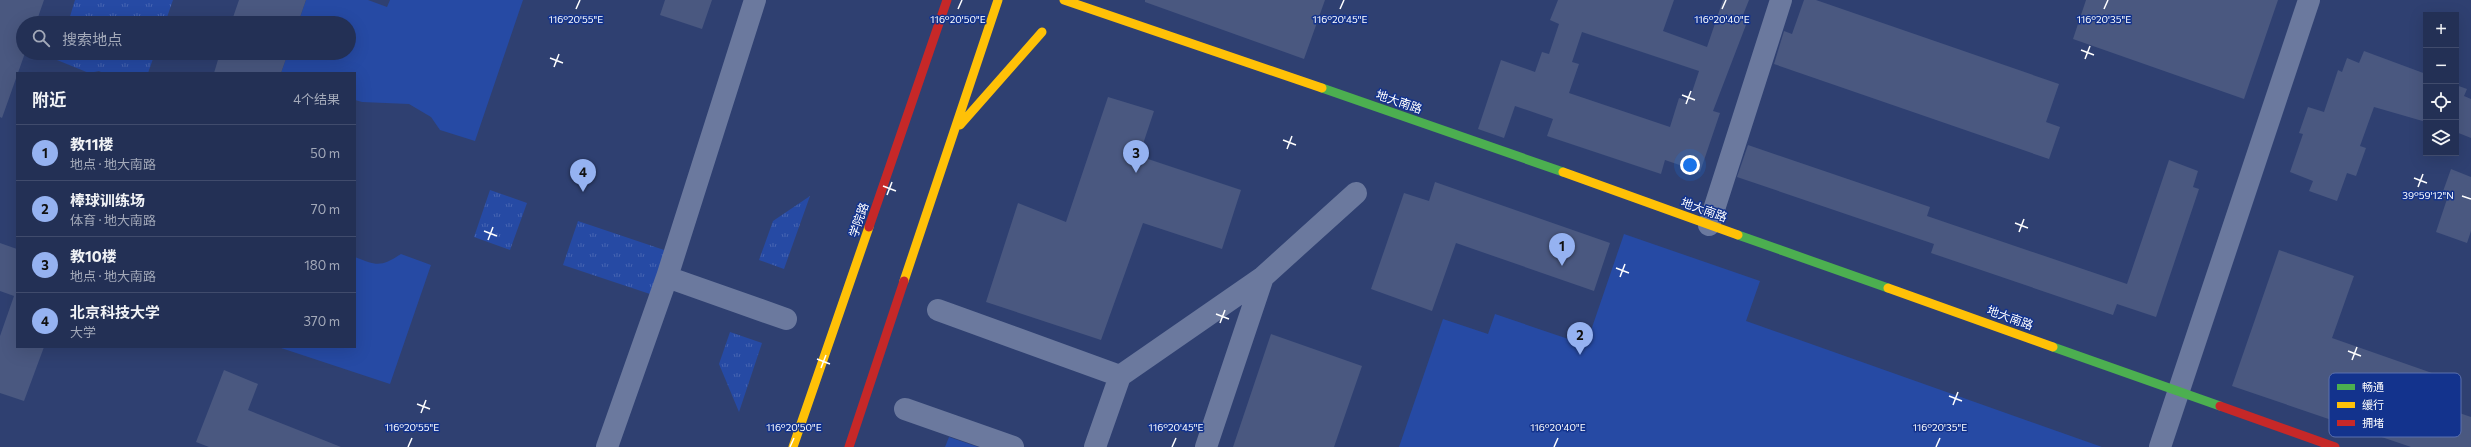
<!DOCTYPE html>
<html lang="zh">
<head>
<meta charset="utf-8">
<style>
	:root { --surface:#233055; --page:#2f3c5f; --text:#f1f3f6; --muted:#a3a9b9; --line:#404b6c; --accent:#95b2f1 }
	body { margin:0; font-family:Commissioner,"Noto Sans SC",sans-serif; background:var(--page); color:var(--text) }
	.controls { position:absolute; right:12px; top:12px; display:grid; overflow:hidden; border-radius:0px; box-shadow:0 4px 16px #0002 }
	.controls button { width:36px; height:36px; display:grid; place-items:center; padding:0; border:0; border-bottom:1px solid var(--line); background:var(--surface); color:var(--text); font:20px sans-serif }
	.you { position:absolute; left:1690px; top:165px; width:14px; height:14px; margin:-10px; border:3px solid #fff; border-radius:50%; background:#1a73e8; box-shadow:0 0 0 6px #1a73e833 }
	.badge { display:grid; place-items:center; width:26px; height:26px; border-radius:50%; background:var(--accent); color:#111; font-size:13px; font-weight:700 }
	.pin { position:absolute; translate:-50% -33px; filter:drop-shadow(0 1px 2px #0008) }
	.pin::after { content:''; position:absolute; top:21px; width:14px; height:12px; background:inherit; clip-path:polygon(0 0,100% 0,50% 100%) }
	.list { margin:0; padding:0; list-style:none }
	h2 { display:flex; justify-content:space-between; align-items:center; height:52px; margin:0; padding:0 16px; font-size:17px }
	h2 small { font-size:13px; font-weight:400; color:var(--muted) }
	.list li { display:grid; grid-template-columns:26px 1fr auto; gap:12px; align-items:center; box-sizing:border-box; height:56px; padding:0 16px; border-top:1px solid var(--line) }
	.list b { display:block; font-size:15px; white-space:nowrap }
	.list p { margin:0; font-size:13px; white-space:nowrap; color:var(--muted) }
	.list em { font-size:13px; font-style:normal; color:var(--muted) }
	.icon { flex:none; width:22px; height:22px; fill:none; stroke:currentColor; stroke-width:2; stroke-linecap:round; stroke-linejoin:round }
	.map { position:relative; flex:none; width:2471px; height:447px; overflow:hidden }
	.search { position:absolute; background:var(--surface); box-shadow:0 4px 16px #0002; left:16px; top:16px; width:340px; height:44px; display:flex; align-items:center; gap:10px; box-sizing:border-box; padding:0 14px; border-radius:22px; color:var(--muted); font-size:15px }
	.panel { position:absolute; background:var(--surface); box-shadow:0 4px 16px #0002; left:16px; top:72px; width:340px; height:276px; border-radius:0px }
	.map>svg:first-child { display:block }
	.grass { fill:url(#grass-tufts) }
	.park { fill:#264aa4 }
	.building { fill:#4a5880; fill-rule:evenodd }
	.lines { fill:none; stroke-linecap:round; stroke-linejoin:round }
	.street { stroke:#6b799e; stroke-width:22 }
	.fast { stroke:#4caf50; stroke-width:9 }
	.slow { stroke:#ffc107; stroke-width:9 }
	.jam { stroke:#c62828; stroke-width:9 }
	.ticks { fill:none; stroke:#fff; stroke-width:1.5 }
	.labels { text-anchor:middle; stroke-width:3; stroke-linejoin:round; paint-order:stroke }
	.street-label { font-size:12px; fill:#fff; stroke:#13338d }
	.key { fill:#13338d; stroke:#5a70af; stroke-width:1 }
	.key-label { font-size:11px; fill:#fff }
	.ticks-label { font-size:10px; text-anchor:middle; fill:#fff; stroke:#13338d; stroke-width:3; stroke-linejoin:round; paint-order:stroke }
</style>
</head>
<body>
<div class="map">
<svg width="2471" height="447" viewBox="0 0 2471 447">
	<defs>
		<pattern id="grass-tufts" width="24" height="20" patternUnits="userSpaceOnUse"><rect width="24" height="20" fill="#264aa4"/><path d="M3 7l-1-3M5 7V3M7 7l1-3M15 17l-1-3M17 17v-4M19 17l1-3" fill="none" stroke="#4765b2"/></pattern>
	</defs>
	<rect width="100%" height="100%" fill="#2f4071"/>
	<!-- grass -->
	<path class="grass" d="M75,0H173L165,23H68Z
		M59,53H155L148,73H103L99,71L89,73L57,60Z
		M490,190L527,203L510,250L474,237Z
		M810,196L784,269L759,260L773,221Z
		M578,221L673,253L659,297L563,265Z
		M730,332L762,343L739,412L719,364Z"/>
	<!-- park -->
	<path class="park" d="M306,0H368L387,7L390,0H523L475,141L440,130L431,117L409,104L362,102L355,100V73H281L288,53H349V23H298Z
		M1624,234L1760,281L1746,321L2102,447H1399L1443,319L1488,334L1495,314L1586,345Z
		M401,254L431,265L390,384L278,347H355V257C377,266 381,267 401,254Z
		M949,437L978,447H945Z"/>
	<!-- building -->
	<path class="building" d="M0,0H44L36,23H23V53H25L2,118L0,117Z
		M239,0H306L298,23H231Z
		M665,0H712L702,29L660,15Z
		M1145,0H1325L1304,59L1145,2Z
		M1558,0H1674L1663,31L1707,47L1723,0H1749L1743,15L1749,17L1713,111L1720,113L1700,172L1665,160L1661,174L1547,136L1553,119L1515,106L1504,138L1478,129L1501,60L1535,72L1542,52L1549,54L1559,24L1550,20ZM1582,32L1699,71L1689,101L1679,98L1670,127L1569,93L1579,64L1572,62Z
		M1804,0H1816L2059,84L2046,122L2060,127L2049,159L1774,64L1784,31L1792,34Z
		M2086,0H2278L2244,99L2073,39Z
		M2364,51L2426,74V122L2374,107L2360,146L2366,148L2356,176L2347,173L2337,201L2309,191L2313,181L2290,172L2303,134L2299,133L2308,107L2324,112L2338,70L2342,72L2347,58L2359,63Z
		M220,53H288L281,73H214Z
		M2456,85L2467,89L2464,96L2471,99V138L2456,132Z
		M1108,97L1154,111L1139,156L1241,190L1222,249L1143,223L1101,340L986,302L1018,203L1066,222Z
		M1748,145L1930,207L1927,216L2127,284L2169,160L2198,171L2193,187L2199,189L2156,317L2117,304L2113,315L1931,253L1934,244L1737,177Z
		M2451,169L2471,177V231L2467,243L2436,232L2447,199L2441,197Z
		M1435,182L1610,243L1594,291L1456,243L1432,311L1371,289L1404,193L1429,201Z
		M0,243L17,249V347H44L24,401L0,393V336L14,296L0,291Z
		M2279,250L2354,276L2332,338L2432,373L2422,400L2471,417V447H2411L2232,386Z
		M1271,334L1362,366L1334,447H1233Z
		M224,370L258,384L248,410L341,447H209L196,442Z"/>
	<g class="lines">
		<!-- street -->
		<path class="street" d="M1709,225L1781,0
			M667,277L786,319
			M938,310L1120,376
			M905,409L1013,447
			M607,447L667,277L755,0
			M1095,447L1120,376L1263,277L1356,193
			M1206,447L1263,277
			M2160,447L2309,0"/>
		<!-- fast -->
		<path class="fast" d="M1322,88L1563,172
			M1738,235L1888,288
			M2053,347L2220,406"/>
		<!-- slow -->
		<path class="slow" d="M1064,0L1322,88
			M960,125L1042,32
			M1563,172L1738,235
			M904,281L998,0
			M1888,288L2053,347
			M793,447L869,227"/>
		<!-- jam -->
		<path class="jam" d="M869,227L947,0
			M2220,406L2335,447
			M849,447L904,281"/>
	</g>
	<!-- ticks -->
	<path class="ticks" d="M576,9L580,0M958,9L962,0M1340,9L1344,0M1722,9L1726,0M2104,9L2108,0M2081,50L2094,55M550,58L563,63M2085,59L2090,46M554,67L559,54M1682,95L1695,100M1686,104L1691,91M1283,140L1296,145M1287,149L1292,136M2414,178L2427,183M883,186L896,191M2418,187L2423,174M887,195L892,182M2462,196L2471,199M2015,223L2028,228M484,231L497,236M2019,232L2024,219M488,240L493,227M1616,268L1629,273M1620,277L1625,264M1216,314L1229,319M1220,323L1225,310M2348,351L2361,356M817,359L830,364M2352,360L2357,347M821,368L826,355M1949,396L1962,401M417,404L430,409M1953,405L1958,392M421,413L426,400M408,447L412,438M790,447L794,438M1172,447L1176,438M1554,447L1558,438M1936,447L1940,438"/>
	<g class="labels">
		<!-- street labels -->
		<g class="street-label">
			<text transform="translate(1399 102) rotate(19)" y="4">地大南路</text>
			<text transform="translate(1704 210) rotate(20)" y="4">地大南路</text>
			<text transform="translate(859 220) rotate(-71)" y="4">学院路</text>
			<text transform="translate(2010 318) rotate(20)" y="4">地大南路</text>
		</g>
	</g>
	<!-- legend -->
	<rect x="2329" y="373" width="132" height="64" rx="6" class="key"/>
	<rect x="2337" y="384" width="18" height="6" fill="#4caf50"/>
	<rect x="2337" y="402" width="18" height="6" fill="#ffc107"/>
	<rect x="2337" y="420" width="18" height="6" fill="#c62828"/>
	<g class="key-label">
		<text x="2362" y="391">畅通</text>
		<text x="2362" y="409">缓行</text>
		<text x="2362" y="427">拥堵</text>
	</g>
	<g class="ticks-label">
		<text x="958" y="23">116°20'50"E</text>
		<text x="576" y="23">116°20'55"E</text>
		<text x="1340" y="23">116°20'45"E</text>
		<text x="1722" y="23">116°20'40"E</text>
		<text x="2104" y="23">116°20'35"E</text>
		<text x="2428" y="199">39°59'12"N</text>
		<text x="412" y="431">116°20'55"E</text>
		<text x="794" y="431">116°20'50"E</text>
		<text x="1176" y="431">116°20'45"E</text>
		<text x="1558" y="431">116°20'40"E</text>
		<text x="1940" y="431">116°20'35"E</text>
	</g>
</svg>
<div class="controls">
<button>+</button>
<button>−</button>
<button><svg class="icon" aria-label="locate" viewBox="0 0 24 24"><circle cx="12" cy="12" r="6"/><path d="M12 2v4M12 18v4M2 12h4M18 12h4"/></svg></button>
<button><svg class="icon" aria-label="layers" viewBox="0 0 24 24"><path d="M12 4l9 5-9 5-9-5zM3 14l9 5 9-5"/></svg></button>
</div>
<div class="you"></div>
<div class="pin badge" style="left:1562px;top:266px">1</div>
<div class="pin badge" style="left:1580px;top:355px">2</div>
<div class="pin badge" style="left:1136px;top:173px">3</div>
<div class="pin badge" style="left:583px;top:192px">4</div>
<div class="search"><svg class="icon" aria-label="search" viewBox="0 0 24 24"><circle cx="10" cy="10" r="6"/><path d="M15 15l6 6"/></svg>搜索地点</div>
<section class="panel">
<h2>附近<small>4个结果</small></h2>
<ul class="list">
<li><span class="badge">1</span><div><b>教11楼</b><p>地点 · 地大南路</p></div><em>50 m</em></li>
<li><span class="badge">2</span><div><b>棒球训练场</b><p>体育 · 地大南路</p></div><em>70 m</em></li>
<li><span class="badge">3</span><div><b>教10楼</b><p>地点 · 地大南路</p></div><em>180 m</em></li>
<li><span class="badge">4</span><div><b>北京科技大学</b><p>大学</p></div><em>370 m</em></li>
</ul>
</section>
</div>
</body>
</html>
